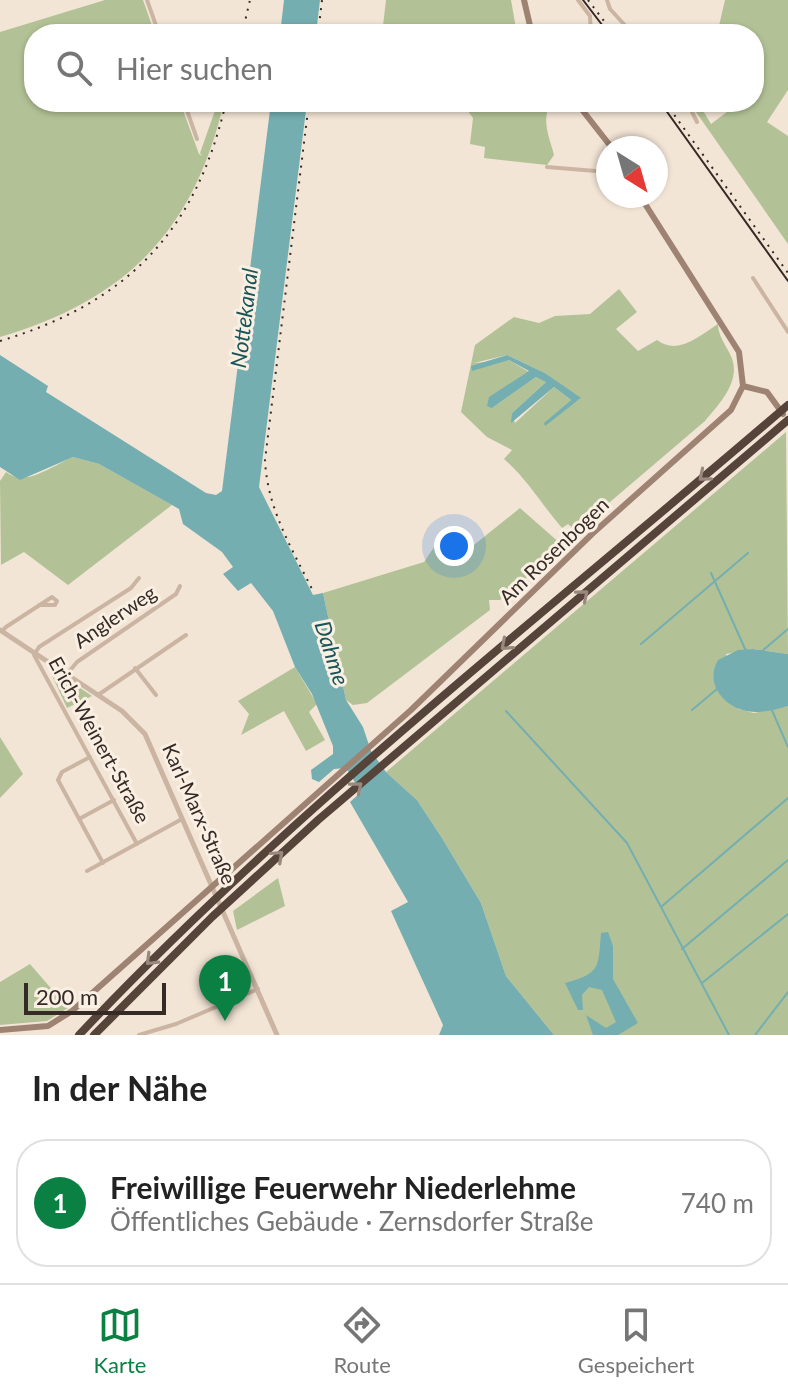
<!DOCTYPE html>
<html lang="de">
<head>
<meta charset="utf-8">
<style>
	:root { --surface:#fff; --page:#f6f6f6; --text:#222; --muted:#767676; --line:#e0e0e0; --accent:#0b8043 }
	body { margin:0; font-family:Lato,sans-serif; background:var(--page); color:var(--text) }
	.compass { position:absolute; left:596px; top:136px; width:72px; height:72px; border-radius:50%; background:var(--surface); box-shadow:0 2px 6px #0004; rotate:143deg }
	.scale { position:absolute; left:24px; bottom:20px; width:142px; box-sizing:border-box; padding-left:8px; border:4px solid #352a25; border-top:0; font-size:22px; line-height:28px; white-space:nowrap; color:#352a25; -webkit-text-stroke:6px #faefe3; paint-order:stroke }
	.you { position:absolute; left:454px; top:546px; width:28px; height:28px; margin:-20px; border:6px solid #fff; border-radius:50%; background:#1a73e8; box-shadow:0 0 0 12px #1a73e833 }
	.badge { display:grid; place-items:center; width:52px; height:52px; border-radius:50%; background:var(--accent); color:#fff; font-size:26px; font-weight:700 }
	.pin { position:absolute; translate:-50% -66px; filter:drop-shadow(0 2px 4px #0008) }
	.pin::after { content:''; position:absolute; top:42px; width:28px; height:24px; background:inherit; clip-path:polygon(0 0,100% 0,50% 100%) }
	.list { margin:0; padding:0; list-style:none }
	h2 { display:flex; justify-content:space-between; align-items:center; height:104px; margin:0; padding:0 32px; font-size:34px }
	h2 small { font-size:26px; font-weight:400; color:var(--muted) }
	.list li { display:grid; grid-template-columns:52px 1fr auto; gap:24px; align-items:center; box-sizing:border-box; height:128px; margin:0 16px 16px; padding:0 16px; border:2px solid var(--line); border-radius:32px }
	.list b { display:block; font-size:30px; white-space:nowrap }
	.list p { margin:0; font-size:26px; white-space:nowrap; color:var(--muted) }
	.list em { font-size:26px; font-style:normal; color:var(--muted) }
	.icon { flex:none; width:44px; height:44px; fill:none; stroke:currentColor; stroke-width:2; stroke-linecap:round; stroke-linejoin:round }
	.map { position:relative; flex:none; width:788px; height:1035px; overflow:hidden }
	.search { position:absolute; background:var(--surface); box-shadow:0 2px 6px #0004; left:24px; right:24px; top:24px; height:88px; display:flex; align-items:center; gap:20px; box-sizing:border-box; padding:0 28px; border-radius:32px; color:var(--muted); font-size:30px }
	.sheet { height:248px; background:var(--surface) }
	nav { display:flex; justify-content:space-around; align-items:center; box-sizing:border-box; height:112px; border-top:2px solid var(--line); background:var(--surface); font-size:22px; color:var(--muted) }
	nav a { display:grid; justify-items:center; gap:4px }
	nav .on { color:var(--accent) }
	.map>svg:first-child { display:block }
	.green { fill:#b3c296; fill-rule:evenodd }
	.water { fill:#74aeb1 }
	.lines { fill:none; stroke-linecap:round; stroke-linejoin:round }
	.stream { stroke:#74aeb1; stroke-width:2 }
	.minor { stroke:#cbb5a2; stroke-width:4 }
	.tertiary { stroke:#cbb5a2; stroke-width:5 }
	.secondary { stroke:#9e8373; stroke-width:6 }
	.motorway { stroke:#56443b; stroke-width:8 }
	.tram { stroke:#352a25; stroke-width:2 }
	.rail { stroke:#352a25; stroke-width:2; stroke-dasharray:2 6; stroke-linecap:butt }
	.oneway { stroke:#98887e }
	.labels { text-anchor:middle; stroke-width:6; stroke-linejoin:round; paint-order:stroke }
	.street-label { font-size:20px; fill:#352a25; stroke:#faefe3 }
	.water-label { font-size:22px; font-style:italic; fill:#185458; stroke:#faefe3 }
</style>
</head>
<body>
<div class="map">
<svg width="788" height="1035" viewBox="0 0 788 1035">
	<rect width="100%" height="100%" fill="#f2e5d6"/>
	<!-- green -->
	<path class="green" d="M105,0H143L155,34H34V102H180L199,154L202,156L200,153L218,102H224C194,231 126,300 0,337V32Z
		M386,0H511L517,34H382Z
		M725,0H788V90L767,122L788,136V244L689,102H698L711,124L740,102H754V91L763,83L754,71V34H726L718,30Z
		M382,102H551C541,120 549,136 554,155L547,165L484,158L485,147L470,144L473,118L467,110Z
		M619,289L637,312L616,329L638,351L657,340C678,356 699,336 718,324C718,335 725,344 730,354C743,379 721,402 705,421L576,531L568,524L562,528C542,505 527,479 504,459L512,450L487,437L461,412L475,345L514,317L539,323L555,316L590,314ZM507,355L545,373L580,399L545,423L571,400L554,387L515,423L512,413L547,381L536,377L492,408L529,372L509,360L474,363Z
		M786,432L788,654L753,649L726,654L738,709L754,713L788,706V1035H554L506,976L481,903L442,838L417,800L386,772Z
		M73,457L99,464L172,505L68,585L24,552L1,565L0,481L6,472C26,488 53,465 73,457Z
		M520,508L562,545L561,548L500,600H489L490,610L367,703L353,705L346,700L323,593L424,562L445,531L464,553Z
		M295,667L317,704L309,712L325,740L306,751L284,711L241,735L249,714L238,701Z
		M49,669H52L92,696L67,708Z
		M0,737L23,774L0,798Z
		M278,878L285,906L237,930L233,911Z
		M30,964L68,1008L47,1021L0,1025V982Z"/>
	<!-- water -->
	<path class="water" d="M284,0H320L316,34H280Z
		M271,102H307L259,487L313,595L323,593L346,700L363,727L371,751L386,772L417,800L442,838L481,903L506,976L554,1035H439L443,1025L391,911L408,902L350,802L361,792L346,768L334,769L319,782L312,779L311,770L333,754V746L312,694L295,667L273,611L251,583L238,591L223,574L233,567L222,552L183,524L179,509L99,464L73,457L20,480L0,467V355L48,386L46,392L206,493L216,495L222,491Z
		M507,355L545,373L581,398L545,426L544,423L571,400L554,387L511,423L512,413L546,382L536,377L492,408L487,406L489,397L529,371L509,360L472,371L471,366Z
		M753,649L788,654V706C778,709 766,712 756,712C728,712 703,686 718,660L738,650Z
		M608,932L613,946V979L638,1023L618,1035H593L586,1015L606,1028L616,1022L602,990L589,987L582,995L583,1010H578L565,983C601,973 598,968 601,933Z"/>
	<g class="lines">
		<!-- stream -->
		<path class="stream" d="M711,573L746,651
			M641,644L748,553
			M761,652L788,629
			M771,708L788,747
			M692,710L717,689
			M506,711L627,843L729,1035
			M661,907L788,798
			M682,949L788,860
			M702,983L788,914
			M755,1035L788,992"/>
		<!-- minor -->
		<path class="minor" d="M147,0L159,34
			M578,0L590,16L591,34
			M607,0L610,9L633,34
			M184,102L197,139
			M687,102L697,122
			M547,167L608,172
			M753,278L788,332
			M2,631L6,627L52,597L57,601L55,605H39
			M135,668L156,695
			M67,674L77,662L176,594L180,586
			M98,695L186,635
			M90,757L62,772L58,780L103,863
			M79,819L114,800
			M137,844L34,655L39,647L131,588L139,578
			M87,871L182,819
			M139,1035L176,1024L258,989"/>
		<!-- tertiary -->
		<path class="tertiary" d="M0,630L122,711L145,734L277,1035"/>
		<!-- secondary -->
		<path class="secondary" d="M524,0L532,34
			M576,102L612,148
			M743,386L767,392L783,414
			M0,1030L48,1026L72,1011L411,710L592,534L731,410L743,386L739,352L640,196"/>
		<!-- motorway -->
		<path class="motorway" d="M79,1035C296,805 549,611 788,405
			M94,1035L212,917L318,820L788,420"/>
		<!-- tram -->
		<path class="tram" d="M583,0L609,34
			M660,102L788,281"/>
		<!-- rail -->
		<path class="rail" d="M588,0L614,34
			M242,34L250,0
			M318,34L322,0
			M309,102L265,460C267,508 292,549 313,591
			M665,102L788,273
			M0,341C127,303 196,232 226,102"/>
	</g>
	<!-- one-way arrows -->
	<defs><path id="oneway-chevron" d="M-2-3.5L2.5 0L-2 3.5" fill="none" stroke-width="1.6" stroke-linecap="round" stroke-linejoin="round" transform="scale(2)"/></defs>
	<g class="oneway">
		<use href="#oneway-chevron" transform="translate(704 476) rotate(140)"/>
		<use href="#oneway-chevron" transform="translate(583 595) rotate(-40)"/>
		<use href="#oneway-chevron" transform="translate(506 645) rotate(139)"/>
		<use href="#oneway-chevron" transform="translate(357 787) rotate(-40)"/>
		<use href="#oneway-chevron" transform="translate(278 856) rotate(-42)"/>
		<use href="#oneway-chevron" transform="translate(151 960) rotate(135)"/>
	</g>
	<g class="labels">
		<!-- street labels -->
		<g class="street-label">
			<text transform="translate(554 551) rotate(-44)" y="7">Am Rosenbogen</text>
			<text transform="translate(115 617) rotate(-34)" y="7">Anglerweg</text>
			<text transform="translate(99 740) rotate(61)" y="7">Erich-Weinert-Straße</text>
			<text transform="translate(199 814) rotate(66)" y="7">Karl-Marx-Straße</text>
		</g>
		<!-- water labels -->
		<g class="water-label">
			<text transform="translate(244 318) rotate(-83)" y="8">Nottekanal</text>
			<text transform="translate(332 653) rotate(72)" y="8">Dahme</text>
		</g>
	</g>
</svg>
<svg class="compass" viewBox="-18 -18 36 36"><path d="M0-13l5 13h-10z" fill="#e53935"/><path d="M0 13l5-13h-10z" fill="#767676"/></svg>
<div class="scale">200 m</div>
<div class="you"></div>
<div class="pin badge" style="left:225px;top:1021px">1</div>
<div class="search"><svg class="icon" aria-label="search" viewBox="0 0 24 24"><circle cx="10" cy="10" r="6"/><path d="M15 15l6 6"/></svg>Hier suchen</div>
</div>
<section class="sheet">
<h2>In der Nähe<small></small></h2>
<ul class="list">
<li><span class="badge">1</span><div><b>Freiwillige Feuerwehr Niederlehme</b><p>Öffentliches Gebäude · Zernsdorfer Straße</p></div><em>740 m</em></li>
</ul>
</section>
<nav>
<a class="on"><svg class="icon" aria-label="map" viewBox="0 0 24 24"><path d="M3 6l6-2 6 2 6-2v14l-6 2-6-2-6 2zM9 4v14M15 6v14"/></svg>Karte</a>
<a><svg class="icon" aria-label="directions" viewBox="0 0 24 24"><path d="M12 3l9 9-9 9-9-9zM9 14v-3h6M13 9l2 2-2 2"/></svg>Route</a>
<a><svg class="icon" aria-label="saved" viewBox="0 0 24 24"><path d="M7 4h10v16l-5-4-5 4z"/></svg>Gespeichert</a>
</nav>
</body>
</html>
